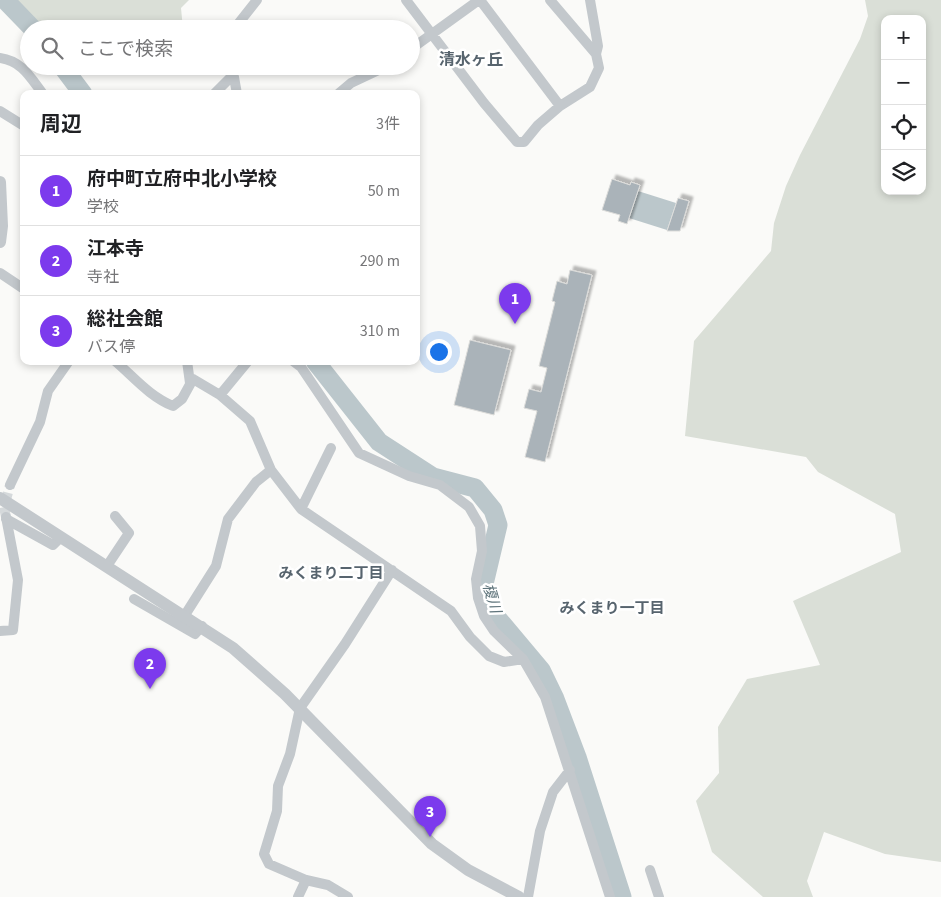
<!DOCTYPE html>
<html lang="ja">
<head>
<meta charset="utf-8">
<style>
	:root { --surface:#fff; --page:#f6f6f6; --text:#202124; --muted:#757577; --line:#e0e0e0; --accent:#7c3aed }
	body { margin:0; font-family:"Source Sans 3","Noto Sans JP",sans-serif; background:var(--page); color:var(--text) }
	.controls { position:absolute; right:15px; top:15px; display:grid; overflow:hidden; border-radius:10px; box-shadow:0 2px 8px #0003 }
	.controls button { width:45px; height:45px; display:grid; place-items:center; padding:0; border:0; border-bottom:1px solid var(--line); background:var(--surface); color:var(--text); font:25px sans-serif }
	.you { position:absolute; left:438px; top:351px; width:18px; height:18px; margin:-12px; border:4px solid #fff; border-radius:50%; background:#1a73e8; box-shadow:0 0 0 8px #1a73e833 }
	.badge { display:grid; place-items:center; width:32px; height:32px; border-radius:50%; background:var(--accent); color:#fff; font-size:16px; font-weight:700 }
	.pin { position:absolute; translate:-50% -41px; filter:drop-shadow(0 1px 2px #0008) }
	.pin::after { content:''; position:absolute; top:26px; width:18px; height:15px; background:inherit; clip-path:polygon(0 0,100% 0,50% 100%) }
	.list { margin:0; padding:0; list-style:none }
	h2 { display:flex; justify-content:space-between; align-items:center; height:65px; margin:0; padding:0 20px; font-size:21px }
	h2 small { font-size:16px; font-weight:400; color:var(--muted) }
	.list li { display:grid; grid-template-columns:32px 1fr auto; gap:15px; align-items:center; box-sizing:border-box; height:70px; padding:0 20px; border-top:1px solid var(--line) }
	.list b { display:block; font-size:19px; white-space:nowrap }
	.list p { margin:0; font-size:16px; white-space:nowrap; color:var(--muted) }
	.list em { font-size:16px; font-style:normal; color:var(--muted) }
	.icon { flex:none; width:28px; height:28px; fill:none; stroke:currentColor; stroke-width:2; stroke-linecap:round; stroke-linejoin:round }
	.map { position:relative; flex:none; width:941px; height:897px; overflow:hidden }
	.search { position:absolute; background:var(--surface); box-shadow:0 2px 8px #0003; left:20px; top:20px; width:400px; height:55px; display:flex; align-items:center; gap:12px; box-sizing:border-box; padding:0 18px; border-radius:28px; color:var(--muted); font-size:19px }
	.panel { position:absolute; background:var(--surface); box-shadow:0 2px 8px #0003; left:20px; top:90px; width:400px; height:275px; border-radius:10px }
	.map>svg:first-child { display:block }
	.green { fill:#dadfd7; fill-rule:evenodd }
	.water { fill:#bbc7cb }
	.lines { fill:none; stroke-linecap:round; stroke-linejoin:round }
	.river { stroke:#bbc7cb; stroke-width:19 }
	.building { fill:#aab3b9; stroke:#dcdcda; filter:url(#shadow) }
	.minor-tunnel { stroke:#d5d9db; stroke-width:10; stroke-dasharray:10 5; stroke-linecap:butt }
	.minor { stroke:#c3c8cc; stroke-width:10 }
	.tertiary { stroke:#c3c8cc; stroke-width:12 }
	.labels { text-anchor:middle; stroke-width:5; stroke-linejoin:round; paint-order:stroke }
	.neighbourhood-label { font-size:15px; font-weight:bold; fill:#57646e; stroke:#fff }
	.water-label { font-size:15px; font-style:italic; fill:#60757c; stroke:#fff }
	.quarter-label { font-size:16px; font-weight:bold; fill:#57646e; stroke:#fff }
</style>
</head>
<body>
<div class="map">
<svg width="941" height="897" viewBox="0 0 941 897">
	<defs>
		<filter id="shadow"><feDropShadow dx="4" dy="-4" stdDeviation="1" flood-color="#0004"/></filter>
	</defs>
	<rect width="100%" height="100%" fill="#fafaf8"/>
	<!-- green -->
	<path class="green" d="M11,0H189L181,8L183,29H79L71,20V29L29,30Z
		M865,0H941V862L885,854L824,832L807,881L813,897H763L712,852L696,801L719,773L718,727L747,679L820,665L793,601L901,552L895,514L818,472L806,457L685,436L694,341L771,251L774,223L786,186L800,155L860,39L868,16ZM885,19H922V191H885Z"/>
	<!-- water -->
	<path class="water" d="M638,191L676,203L667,230L629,218Z"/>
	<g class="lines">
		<!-- river -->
		<path class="river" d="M5,0L33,29
			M62,66L83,94
			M315,361L379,442L433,477L475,488L493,510L498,525L484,584L493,613L541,670L555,699L577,757L622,897"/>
	</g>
	<!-- building -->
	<path class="building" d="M612,179L630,185L631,182L640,185L627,224L618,221L620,215L602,210Z
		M678,198L689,201L680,231H667Z
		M570,270L592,275L545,462L525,457L537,411L524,408L529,389L541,392L547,368L539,366L555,302L552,301L557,281L567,284Z
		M470,340L511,350L494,415L454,405Z"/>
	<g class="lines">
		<!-- minor-tunnel -->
		<path class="minor-tunnel" d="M6,517L4,507L10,485"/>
		<!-- minor -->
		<path class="minor" d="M406,0L484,103L517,142H524L538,125L560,106L590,87L599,68L596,54L598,46L590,0
			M480,0L560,106
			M550,0L596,54
			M234,29L257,0
			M411,49L479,0
			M0,58C22,61 30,77 43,94
			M232,66L237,94
			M214,94L234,74
			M338,94L351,83L387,66
			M0,111L24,126
			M0,273L24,289
			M115,361C135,378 149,396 173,406L182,399L193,379L220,395L250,421L271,470L301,509L451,611L470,637L489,656L504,662L523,659
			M187,361L190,383
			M293,361L301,367L359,453L409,476L440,485L469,507L480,526L482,551L476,579L478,598L484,616L494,631L523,659L545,697L610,897
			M220,395L248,361
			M10,485L40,422L48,391L69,361
			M301,509L331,448
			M6,519L53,545L61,537
			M107,566L129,533L115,516
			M134,599L195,634L202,626
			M185,615L216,566L228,519L256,482L271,470
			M0,631L13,630L18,580L6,517
			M650,870L659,897
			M298,897L306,880
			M348,897L328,885L306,880L269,864L264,854L277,811L278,786L290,754L300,708L345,644L392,570
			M528,897L540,831L553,792L570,770"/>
		<!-- tertiary -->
		<path class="tertiary" d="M0,182L2,226L0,242
			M0,498L233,648L285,694L432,844L468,870L519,897"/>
	</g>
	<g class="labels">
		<!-- neighbourhood labels -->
		<g class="neighbourhood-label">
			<text x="331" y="578">みくまり二丁目</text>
			<text x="612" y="613">みくまり一丁目</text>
		</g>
		<!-- water labels -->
		<g class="water-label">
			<text transform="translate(492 598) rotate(74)" y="5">榎川</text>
		</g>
		<!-- quarter labels -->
		<g class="quarter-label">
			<text x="471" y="65">清水ヶ丘</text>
		</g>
	</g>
</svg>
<div class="controls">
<button>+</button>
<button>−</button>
<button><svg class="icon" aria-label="locate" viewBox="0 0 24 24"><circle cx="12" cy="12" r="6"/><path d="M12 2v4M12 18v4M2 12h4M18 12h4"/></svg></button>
<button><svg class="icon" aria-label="layers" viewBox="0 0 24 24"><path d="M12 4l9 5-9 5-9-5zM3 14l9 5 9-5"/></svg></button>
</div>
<div class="you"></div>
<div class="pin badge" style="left:515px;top:324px">1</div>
<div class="pin badge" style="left:150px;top:689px">2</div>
<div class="pin badge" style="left:430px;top:837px">3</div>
<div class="search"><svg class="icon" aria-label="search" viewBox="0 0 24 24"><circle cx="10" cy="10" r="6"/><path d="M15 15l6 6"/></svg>ここで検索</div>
<section class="panel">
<h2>周辺<small>3件</small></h2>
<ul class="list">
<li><span class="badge">1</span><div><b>府中町立府中北小学校</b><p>学校</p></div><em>50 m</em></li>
<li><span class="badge">2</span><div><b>江本寺</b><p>寺社</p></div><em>290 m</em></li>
<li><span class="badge">3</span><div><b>総社会館</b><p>バス停</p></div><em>310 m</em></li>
</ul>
</section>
</div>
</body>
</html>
